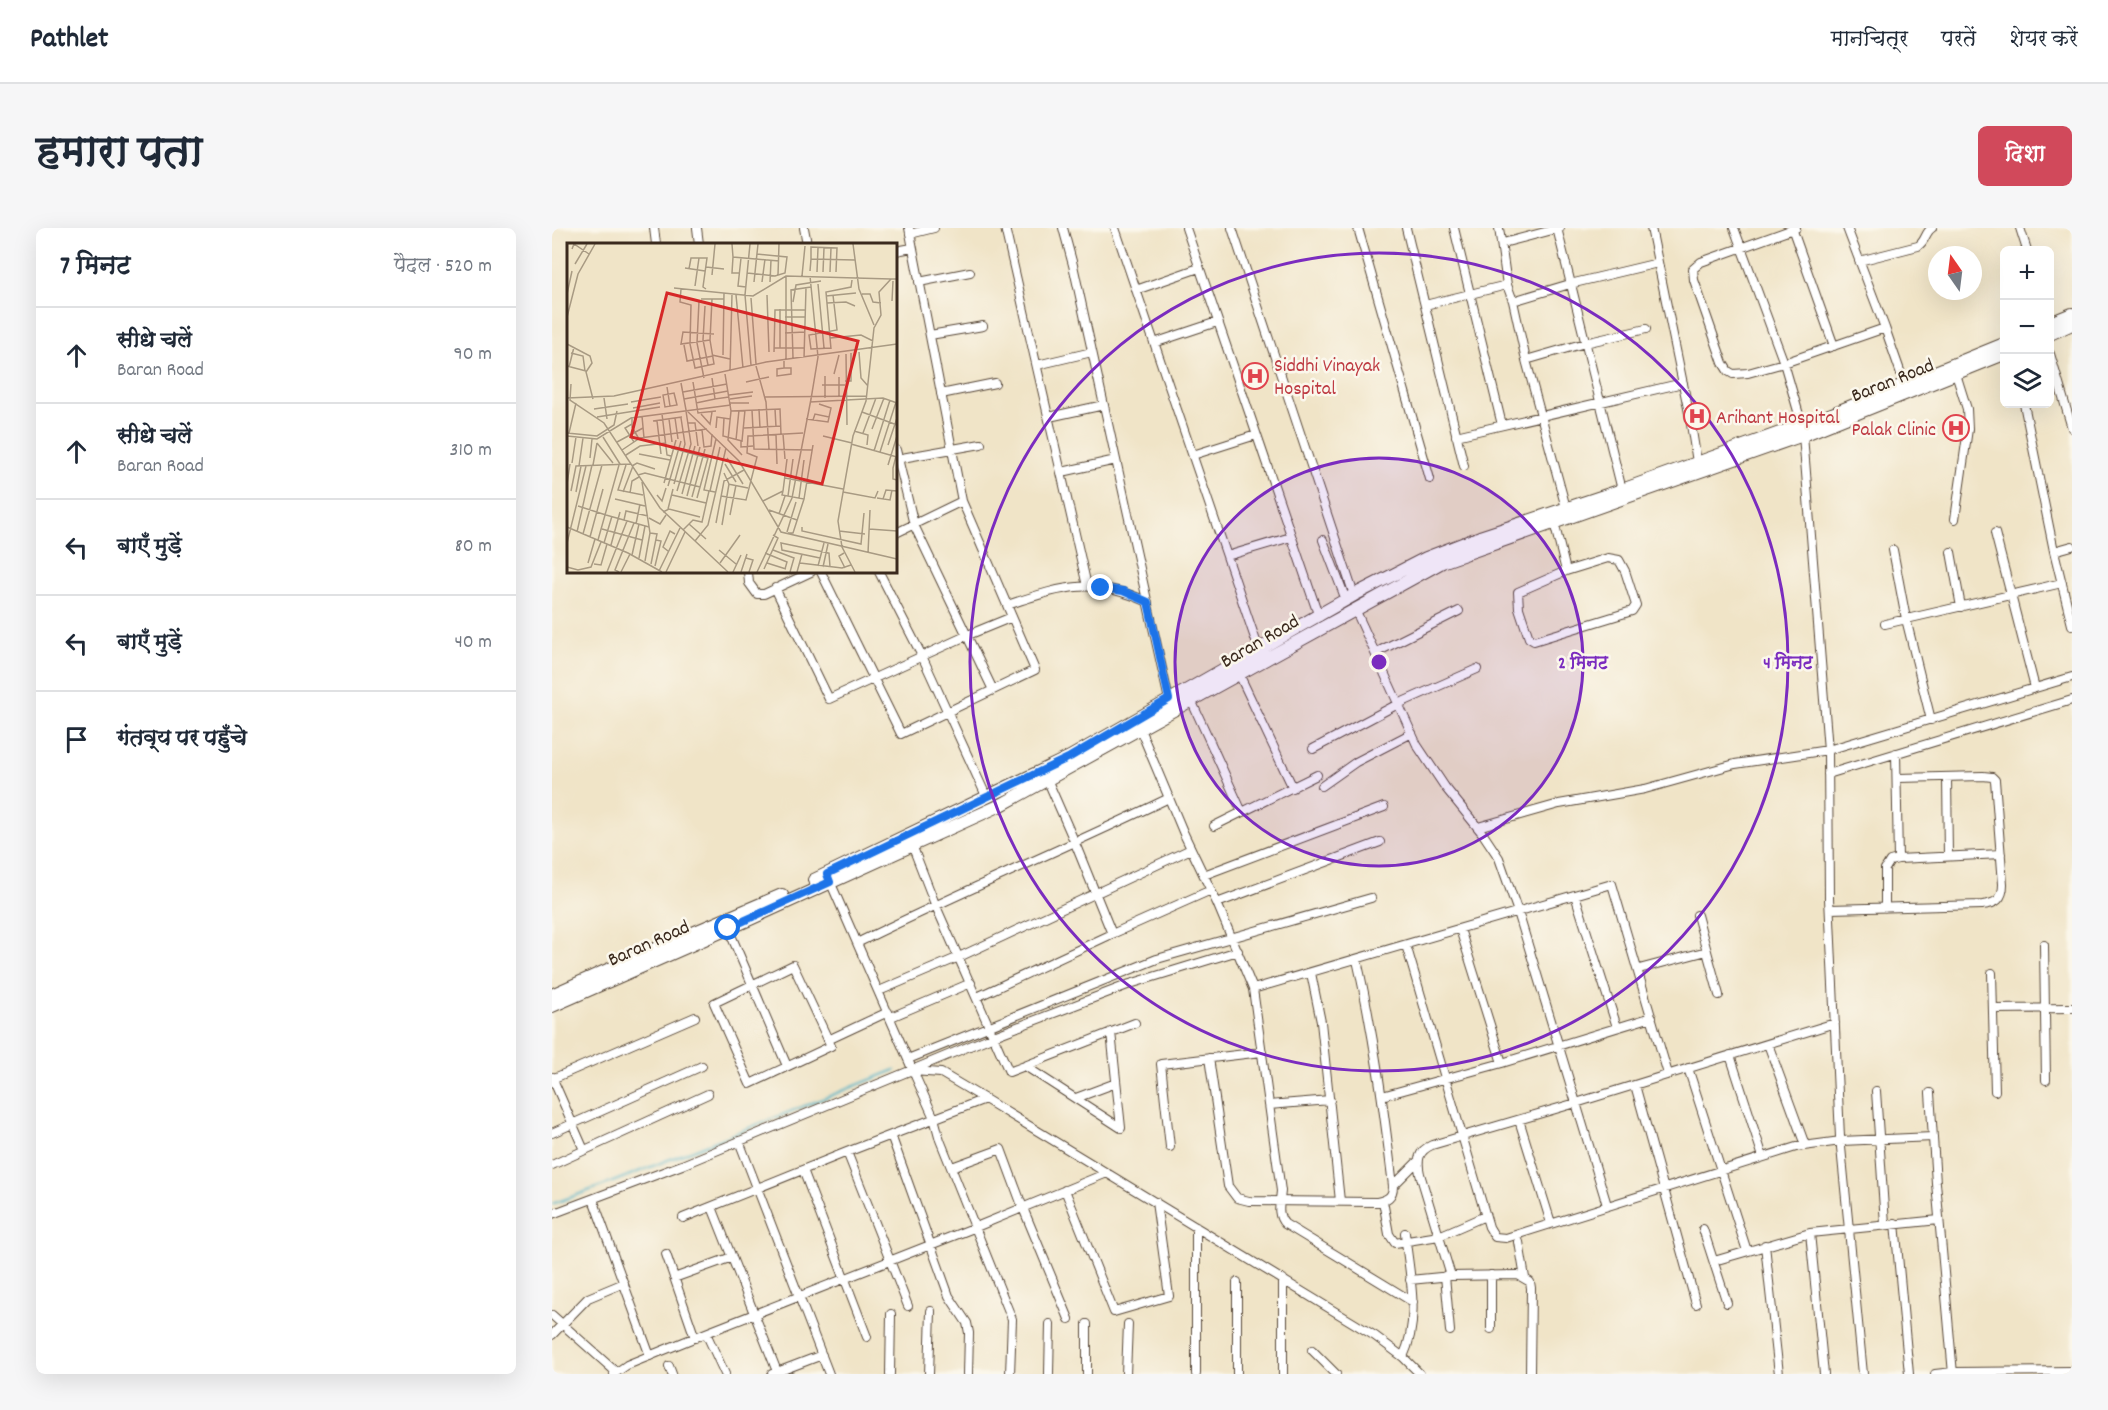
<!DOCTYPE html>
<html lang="hi">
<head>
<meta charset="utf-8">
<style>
	:root { --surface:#fff; --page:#f6f6f7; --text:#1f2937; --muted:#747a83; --line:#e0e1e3; --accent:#d1495b }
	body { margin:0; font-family:Dekko,"Playpen Sans Deva",sans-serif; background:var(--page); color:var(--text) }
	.controls { position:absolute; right:18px; top:18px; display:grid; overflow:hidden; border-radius:9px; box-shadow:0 6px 24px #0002 }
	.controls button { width:54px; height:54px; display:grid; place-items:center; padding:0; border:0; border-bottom:2px solid var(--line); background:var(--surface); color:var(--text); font:30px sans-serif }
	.compass { position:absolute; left:1376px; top:18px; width:54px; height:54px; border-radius:50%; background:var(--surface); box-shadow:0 6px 24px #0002; rotate:346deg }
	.stop { position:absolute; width:18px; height:18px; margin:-14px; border:4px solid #1a73e8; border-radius:50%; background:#fff }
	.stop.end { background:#1a73e8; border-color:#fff; box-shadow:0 2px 6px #0008 }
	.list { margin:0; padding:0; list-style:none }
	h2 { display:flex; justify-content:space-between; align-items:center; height:78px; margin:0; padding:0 24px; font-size:26px }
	h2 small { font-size:20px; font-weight:400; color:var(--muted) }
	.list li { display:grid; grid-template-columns:39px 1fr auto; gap:18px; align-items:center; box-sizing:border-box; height:96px; padding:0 24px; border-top:2px solid var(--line) }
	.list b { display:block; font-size:22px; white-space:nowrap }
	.list p { margin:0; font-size:20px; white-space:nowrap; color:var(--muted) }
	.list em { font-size:20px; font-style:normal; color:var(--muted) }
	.icon { flex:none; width:33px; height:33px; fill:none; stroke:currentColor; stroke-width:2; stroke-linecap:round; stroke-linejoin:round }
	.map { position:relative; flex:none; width:1520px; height:1146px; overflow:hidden; border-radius:9px }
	header { display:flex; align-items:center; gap:36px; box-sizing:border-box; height:84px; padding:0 30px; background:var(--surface); border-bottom:2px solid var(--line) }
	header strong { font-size:28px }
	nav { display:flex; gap:33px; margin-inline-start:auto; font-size:21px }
	.intro { display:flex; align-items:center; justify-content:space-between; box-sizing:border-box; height:144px; padding:0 36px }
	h1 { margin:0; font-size:42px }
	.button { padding:15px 27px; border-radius:9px; background:var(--accent); color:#fff; font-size:21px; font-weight:700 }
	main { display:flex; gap:36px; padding:0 36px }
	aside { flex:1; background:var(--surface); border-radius:9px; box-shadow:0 6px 24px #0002 }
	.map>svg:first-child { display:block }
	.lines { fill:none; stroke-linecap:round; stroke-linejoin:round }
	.stream { stroke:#49b2c7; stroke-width:2 }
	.street-casing { stroke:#564637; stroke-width:10 }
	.secondary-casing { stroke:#564637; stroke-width:14 }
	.street { stroke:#fff; stroke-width:8 }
	.secondary { stroke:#fff; stroke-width:12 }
	.route { stroke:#1a73e8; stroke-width:8 }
	.ring { fill:none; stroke:#7b2cbf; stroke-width:3 }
	.labels { text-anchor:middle; stroke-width:5; stroke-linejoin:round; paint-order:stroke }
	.health-label { font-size:20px; fill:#be3a42; stroke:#fbf7ec; text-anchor:start }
	.street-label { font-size:20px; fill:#3b2a1e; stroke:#fbf7ec }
	.inset-road { fill:none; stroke:#a89a83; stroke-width:1.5 }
	.view { fill:#d62828; fill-opacity:0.15; stroke:#d62828; stroke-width:3 }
	.inset-edge { fill:none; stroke:#3b2a1e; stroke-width:3 }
	.centre { fill:#7b2cbf; stroke:#fbf7ec; stroke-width:3 }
	.ring-label { font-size:18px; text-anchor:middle; font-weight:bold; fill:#7b2cbf; stroke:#fbf7ec; stroke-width:5; stroke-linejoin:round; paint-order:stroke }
</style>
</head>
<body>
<header>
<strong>Pathlet</strong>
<nav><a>मानचित्र</a><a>परतें</a><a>शेयर करें</a></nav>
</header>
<div class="intro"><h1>हमारा पता</h1><a class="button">दिशा</a></div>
<main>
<aside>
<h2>7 मिनट<small>पैदल · 520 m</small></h2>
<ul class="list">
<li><svg class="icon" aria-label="ahead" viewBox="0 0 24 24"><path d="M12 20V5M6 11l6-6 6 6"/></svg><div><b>सीधे चलें</b><p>Baran Road</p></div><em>90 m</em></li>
<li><svg class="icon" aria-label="ahead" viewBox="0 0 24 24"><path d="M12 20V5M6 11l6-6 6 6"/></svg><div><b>सीधे चलें</b><p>Baran Road</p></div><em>310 m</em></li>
<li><svg class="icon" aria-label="left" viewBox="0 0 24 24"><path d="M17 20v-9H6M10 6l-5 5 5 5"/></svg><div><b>बाएँ मुड़ें</b></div><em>80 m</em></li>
<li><svg class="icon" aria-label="left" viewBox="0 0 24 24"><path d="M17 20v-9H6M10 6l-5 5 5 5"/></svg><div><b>बाएँ मुड़ें</b></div><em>40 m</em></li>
<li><svg class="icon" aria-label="arrive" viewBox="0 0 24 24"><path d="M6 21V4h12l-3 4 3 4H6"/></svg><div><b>गंतव्य पर पहुँचे</b></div></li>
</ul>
</aside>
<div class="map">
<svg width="1520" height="1146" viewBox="0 0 1520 1146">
	<rect width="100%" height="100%" fill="#fbf7ec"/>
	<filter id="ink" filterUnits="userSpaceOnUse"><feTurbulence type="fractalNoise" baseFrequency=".0167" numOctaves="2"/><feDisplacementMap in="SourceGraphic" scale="12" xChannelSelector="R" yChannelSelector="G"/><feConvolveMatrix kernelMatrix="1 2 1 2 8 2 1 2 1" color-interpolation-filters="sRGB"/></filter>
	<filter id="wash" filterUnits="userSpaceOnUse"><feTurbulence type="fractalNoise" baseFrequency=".008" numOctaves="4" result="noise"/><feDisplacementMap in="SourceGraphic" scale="24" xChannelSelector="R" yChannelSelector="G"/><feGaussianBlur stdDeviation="1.35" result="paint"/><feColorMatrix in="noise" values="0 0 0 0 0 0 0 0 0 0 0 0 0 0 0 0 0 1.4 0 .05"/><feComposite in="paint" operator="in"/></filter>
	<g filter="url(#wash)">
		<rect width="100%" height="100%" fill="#f0e4c7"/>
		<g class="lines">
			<!-- stream -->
			<path class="stream" d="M0,976L58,955L343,842"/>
		</g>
	</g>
	<g filter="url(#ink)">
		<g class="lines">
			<defs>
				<path id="street" d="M102,0L104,16
					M145,0L147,16
					M252,0L255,16
					M453,0L535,358
					M511,0L521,37L617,472
					M563,0L707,422
					M634,0L767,389
					M680,0L802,367
					M806,0L878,251
					M854,0L912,238
					M902,0L950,197
					M947,0L955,57L961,73L974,132L1014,280
					M1005,0L1070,262
					M1099,0L1138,190L1145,234
					M1182,0L1232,135L1250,197L1251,207L1276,522L1277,670L1288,909L1311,1146
					M1240,0L1282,118
					M1244,0L1149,34L1141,41L1142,52L1171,135L1176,143L1181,146L1196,145L1232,135L1333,100
					M1295,0L1333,100L1353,157
					M1468,0L1475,22
					M358,6L382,0
					M951,15L1008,0
					M344,23L360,20
					M1307,33L1366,18C1374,13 1373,4 1380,0
					M367,54L418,44
					M584,62L647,40
					M961,73L1018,56L1106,35
					M873,77L955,57
					M378,107L431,98
					M602,115L665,94
					M1498,126L1520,200
					M974,132L1033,115L1094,101
					M485,137L540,124
					M389,166L443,155
					M1472,176L1502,323L1520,397
					M497,189L552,177
					M904,208L1131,155
					M344,222L362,297L441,462
					M641,227L704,207
					M344,231L429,216
					M510,244L564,232
					M1403,291L1416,201L1415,181L1404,146
					M1002,294L1014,343L1056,330L1067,332L1073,343L1084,377L1080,383L982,413L977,410L967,380L966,364L1014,343
					M344,305L410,273
					M1443,305L1483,460
					M771,312L794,372
					M1341,322L1354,391L1379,492
					M1502,323L1520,318
					M1399,324L1409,379
					M675,328L739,309
					M196,344L197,355L205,366H212L259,344
					M269,344L349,506L483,442L410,273L357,0
					M327,344L370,428L435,570
					M223,360L277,471L416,407L460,389
					M455,377C511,359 538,348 596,374
					M803,381L865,517L893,559L931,606L947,630L966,684L1055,977
					M1333,396L1510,355
					M823,425L907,383
					M687,446L741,560
					M639,472L690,584
					M588,501L632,606L665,675L701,761L729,963C728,975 724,987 733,996L861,1074
					M761,521L846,476L925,441
					M1344,525L1346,631
					M1276,546L1520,472
					M1395,549L1396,628
					M495,551L523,615L560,706L659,662
					M770,558L804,534L860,505
					M662,598L765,547
					M926,599L1007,576L1093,561L1183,536L1276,522L1520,449
					M360,617L383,676L457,844L583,795
					M652,647L832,579
					M277,651L361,843L389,845L433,871L823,1108L851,1129L868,1146
					M1023,667L1065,799
					M665,675L828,614
					M1333,680V641L1338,633L1346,631L1449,626
					M1278,681L1430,677C1444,676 1451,671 1451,656L1443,552L1440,549L1431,548L1346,550
					M1145,687L1167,767
					M176,700L235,838
					M908,701L950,835
					M305,715C408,664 514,620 617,570
					M854,717L937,999L943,1009L954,1010L1244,919L1289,913L1381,909
					M1492,717L1494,852
					M241,737L279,818L198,856L162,775Z
					M1087,741L1155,723
					M759,745L769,794L788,973
					M1440,745L1443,863
					M701,761L1060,656L1116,846
					M327,763L407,729L639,621
					M425,769L560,706
					M1441,781L1520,780
					M339,789L419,755
					M276,812L336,784
					M1216,816L1253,917
					M1178,827L1211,929
					M657,830L676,958L685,970L697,973L825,974C835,972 841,969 841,958C832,882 822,807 805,732
					M356,831L605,731L819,670
					M473,838L569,900L559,804
					M1136,840L1195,1023
					M361,843L382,890L388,912L460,1091L458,1146
					M0,849L32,922
					M0,851L143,789
					M1083,857L1144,1076
					M1324,863L1333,996
					M1378,865L1384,955L1401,1146
					M830,868L950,835L1100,789
					M524,870L564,855
					M717,877L778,872
					M967,892L999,995
					M0,905L150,838
					M339,907L397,1068L415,1095L417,1105L416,1146
					M187,913L277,1146
					M618,919L609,836L710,824
					M295,924L356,1078
					M0,937L156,866
					M400,939L449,921L471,980L517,1091
					M251,942L315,1109
					M841,958L866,933
					M513,962L562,1084L617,1068L604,974
					M41,971L98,1128
					M831,973L837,1006L843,1015L887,1008L933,988
					M160,979L226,1146
					M0,986L130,937L442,808L578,756L686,723
					M131,990L295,924L433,871
					M1343,995L1357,1146
					M644,999V1146
					M1151,1001L1175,1075
					M1258,1005L1272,1146
					M967,1014L973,1050
					M1213,1017L1227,1146
					M114,1026L143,1110
					M1162,1033L1258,1005L1387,992
					M893,1048L898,1103
					M122,1050L180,1029
					M858,1052L899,1048
					M685,1054V1146
					M0,1087L64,1144
					M535,1096V1146
					M939,1101V1047
					M154,1105L173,1146
					M0,1107L36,1070L72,1055
					M760,1122L784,1146
					M851,1129C869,1090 857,1046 853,1005
					M117,1138L120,1146
					M62,1146L75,1137L154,1105L424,999L555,945
					M220,1146L270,1127
					M338,1146L339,1086
					M377,1146L379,1083
					M497,1146L498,1096
					M574,1146L576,1096
					M731,1146V1051
					M978,1146L979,1060L978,1054L966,1047L899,1048L868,946C865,932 866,923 880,917L1024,875L1283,795
					M1383,1146L1401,1144L1520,1143"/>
				<path id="secondary" d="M1498,95L1520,86
					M1498,106L1520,96
					M262,652L518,529L802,367L874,330L928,309L1070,262L1275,188L1452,116
					M0,767L87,728L230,667
					M0,778L198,691L449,577L890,334L1251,207L1452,126"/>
			</defs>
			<!-- street casing -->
			<use href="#street" class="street-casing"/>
			<!-- secondary casing -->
			<use href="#secondary" class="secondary-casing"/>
			<!-- street -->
			<use href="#street" class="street"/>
			<!-- secondary -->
			<use href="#secondary" class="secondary"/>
		</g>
	</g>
	<g class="lines" filter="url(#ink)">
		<!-- route -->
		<path class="route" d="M176,700L278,654L275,646L518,529L617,471L596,374L571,363L549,360"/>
	</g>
	<!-- distance rings -->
	<circle cx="827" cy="434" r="204" fill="#7b2cbf" fill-opacity=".12"/>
	<g class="ring">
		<circle cx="827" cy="434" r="204"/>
		<circle cx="827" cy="434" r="409"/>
	</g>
	<!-- icons -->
	<defs>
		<symbol id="hospital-ring" viewBox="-11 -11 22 22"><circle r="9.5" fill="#fbf7ec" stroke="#e0444e" stroke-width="1.5"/><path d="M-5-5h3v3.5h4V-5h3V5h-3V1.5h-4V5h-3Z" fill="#e0444e"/></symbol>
	</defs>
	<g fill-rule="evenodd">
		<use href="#hospital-ring" x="688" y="133" width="30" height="30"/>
		<use href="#hospital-ring" x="1130" y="173" width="30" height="30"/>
		<use href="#hospital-ring" x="1389" y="185" width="30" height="30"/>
	</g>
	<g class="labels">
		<!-- health labels -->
		<g class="health-label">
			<text x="722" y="143">Siddhi Vinayak<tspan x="722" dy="23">Hospital</tspan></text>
			<text x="1164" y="195">Arihant Hospital</text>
			<text x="1384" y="207" text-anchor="end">Palak Clinic</text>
		</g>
		<!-- street labels -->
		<g class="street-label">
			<text transform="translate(1340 151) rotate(-22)" y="7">Baran Road</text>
			<text transform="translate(707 412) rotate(-30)" y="7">Baran Road</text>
			<text transform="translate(96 714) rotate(-24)" y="7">Baran Road</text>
		</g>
	</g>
	<!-- overview -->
	<g transform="translate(15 15)">
		<rect width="330" height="330" fill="#f0e4c7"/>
		<path class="inset-road" d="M165,1L166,14L212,18M183,1L178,52L184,122M286,1L292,46L307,82M5,6L7,1L22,11M166,14L165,30H172M174,15L171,43L179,44M244,16V4L270,5L269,29M8,21L20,1M139,24L157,26M118,25L138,28M122,26L124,15H140L136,44L139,46M243,28L244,16L288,17M250,29L251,5M256,29L257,5M263,29L264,5M180,30L208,33L218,30L220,14L190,11M145,32L148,1M211,32L212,1M235,33L238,3M187,39L191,1M195,39L198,16M203,39L204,17M251,41L257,105M128,43L132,15M107,45L186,53L219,33L324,36M114,46L113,59L124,62L123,101L128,125L147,121L143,97L145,56M0,51L5,28M295,51H303L306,59L314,60M169,52L176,125M200,52L202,109M259,53L289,50M184,55L189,121M134,56H157M132,58L130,100L137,135M325,58L326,38M226,59L229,42L254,38M260,60L279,59L288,63M138,63L136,97L141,122M213,66V105M0,74L11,31L28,1M218,74H238M218,90L238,89M263,95L294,92L306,98M143,97L114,101L116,89L147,91M0,101L23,113L25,120L19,129L26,156M117,102L120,118L146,113M207,105H237M264,105L244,106L242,92L270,87L266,52M264,106L259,49L284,44L285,37M207,109L208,67H239M292,109L294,135L301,143M4,110L16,113L18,128M279,111L280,182M145,112L163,116M156,112L157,50M226,115L224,47L244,44M237,115L239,45M219,116V33M0,123L19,128M189,123L199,159L202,206M2,124L7,104M217,125L210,126V133L224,131V125H217V118M163,128L165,51M158,131L164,168L161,197L175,212M267,131L272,112M272,134V154M145,135L148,156L162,154M278,138H284V110M126,139L131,170L149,168M179,139L202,134M114,140L119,167L172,218L214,289L330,316M4,141L3,157L37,180L93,265L161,329M255,142H278M100,144L103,163M116,149L160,141M107,150L110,162L98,164L96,152ZM162,152L186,149M198,154L300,153M0,155L47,153L199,119L330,101M37,155L40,176M258,155V133M117,156L161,148M163,156L185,153M64,159L94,154M243,159L316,155L330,160M129,160L148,156M162,160H182M66,165L93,160M27,166L61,161M192,166L193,185M208,166L209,184M185,167L187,206L245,207M164,168L213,166L214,191M295,169L330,182M95,171L100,212L104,213M134,171L143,181L145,169M75,173L77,195M30,174L93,164M65,174V184L72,196M108,175L111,196M157,175L156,193L175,198L178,167M102,176L105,199M239,176L261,179L264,165L252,161M246,177L248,171L262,174M86,178L115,174M90,178L94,211M121,180H128L131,203M65,181L58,185L67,199M149,185L150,174L163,176M177,185L213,183M305,186L317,155M135,187L137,204L144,203L145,191M287,188L301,192L300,202M0,190L30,193L47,182L50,168M2,190L9,160M296,190L309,155M216,191L218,216M209,192L210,221M0,193L30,196L64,175L164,162M256,193L285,200M36,194L53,221M169,197L172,167M174,198V204L186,203M50,199L76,185M30,200L46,220M284,201L330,214M321,202L330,175M104,205L141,215L130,255M55,207L73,195L140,186M307,208L323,157M313,209L329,159M72,211L103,217M59,212L73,203L99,200M329,213L326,225V236L330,237M23,215L25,196M160,215L176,241M5,220L9,194M158,221L169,239M26,222L30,200M59,222L51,247L76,252M321,222L330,193M12,223L16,195M65,223L70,220L88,226M71,232L78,230L133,244M218,235L276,246M75,239L83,290L78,318M97,240L109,197M0,241L3,221M107,241L118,201L114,175M161,241L181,245M101,243L114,198M4,248L9,223L64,221M110,248L124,201L119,168M143,248L153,204M216,248L215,252L237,256L226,290H221M9,249L14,223M56,249L66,223M148,249L137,247L149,196M276,249L308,255L311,248M63,250L65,238L72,234M115,251L128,203M90,252L95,258L99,245M105,252L139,260M120,253L133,204M154,253L179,257L190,214L180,210L181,193L236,190M221,253L226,216M125,254L138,206M232,255L237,217M310,255L323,257L325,247M48,256L78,263M237,256L246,202M316,256L319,247L330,248M196,258L216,248L220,216M11,263L39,272M101,266L106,246M202,267L230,277M96,269L102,266L133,274M212,271L218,253M39,272L82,284M163,272L169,242M82,275L93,281L99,272M57,277L59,268L81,273M149,280L157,238L177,227M69,281L73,261M122,281L139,296M155,282L162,241L157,230M0,284L61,310L95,329M235,284V288L294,301L297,270M35,286L75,297M302,286L330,288M116,287L126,277L135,279L142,248M272,288L298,291M10,289L25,222M220,289L229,259M83,290L90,291L84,321M16,291L35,222M23,294L36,246M31,297L52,222M128,298L141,282L159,205M0,300L19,223M37,300L45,273M44,302L53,269M152,307L169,321M206,307L227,315L223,329M101,308L96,304L103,288L108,291M198,310L220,319L218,326M277,310L272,313L278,325M301,310L303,267M65,312L72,281M72,315L78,283M179,315L186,317L182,329M253,315L215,307L214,300L262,310L263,324M21,320L28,296M153,320L173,292M200,320L219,326M233,320L275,325L284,322M27,321L34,322L40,301M88,323L94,298L89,297M251,323L257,300M0,324L11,327L24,324L34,299M256,324L261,301M197,326L211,295L206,292M92,328L113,285M40,329L60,278M52,329L48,327L67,280M54,329L63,311M99,329L118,289M166,329L174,312M174,329L180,311M190,329L225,255L244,156L251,114L243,33M230,329L235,311M288,329L275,304L271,278L286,193L299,158L307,85L314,72L312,49L324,36H330"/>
		<path class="view" d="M100,50L291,98L255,241L64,194Z"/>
		<rect width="330" height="330" class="inset-edge"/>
	</g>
	<circle cx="827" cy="434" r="9" class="centre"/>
	<g class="ring-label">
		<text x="1031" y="440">2 मिनट</text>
		<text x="1236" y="440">4 मिनट</text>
	</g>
</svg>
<div class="controls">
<button>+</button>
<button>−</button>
<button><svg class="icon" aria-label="layers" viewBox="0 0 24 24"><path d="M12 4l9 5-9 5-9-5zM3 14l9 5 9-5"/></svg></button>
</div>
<svg class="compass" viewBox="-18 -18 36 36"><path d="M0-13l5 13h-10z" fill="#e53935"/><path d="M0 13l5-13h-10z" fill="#747a83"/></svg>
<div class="stop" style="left:176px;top:700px"></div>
<div class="stop end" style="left:549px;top:360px"></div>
</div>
</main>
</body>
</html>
